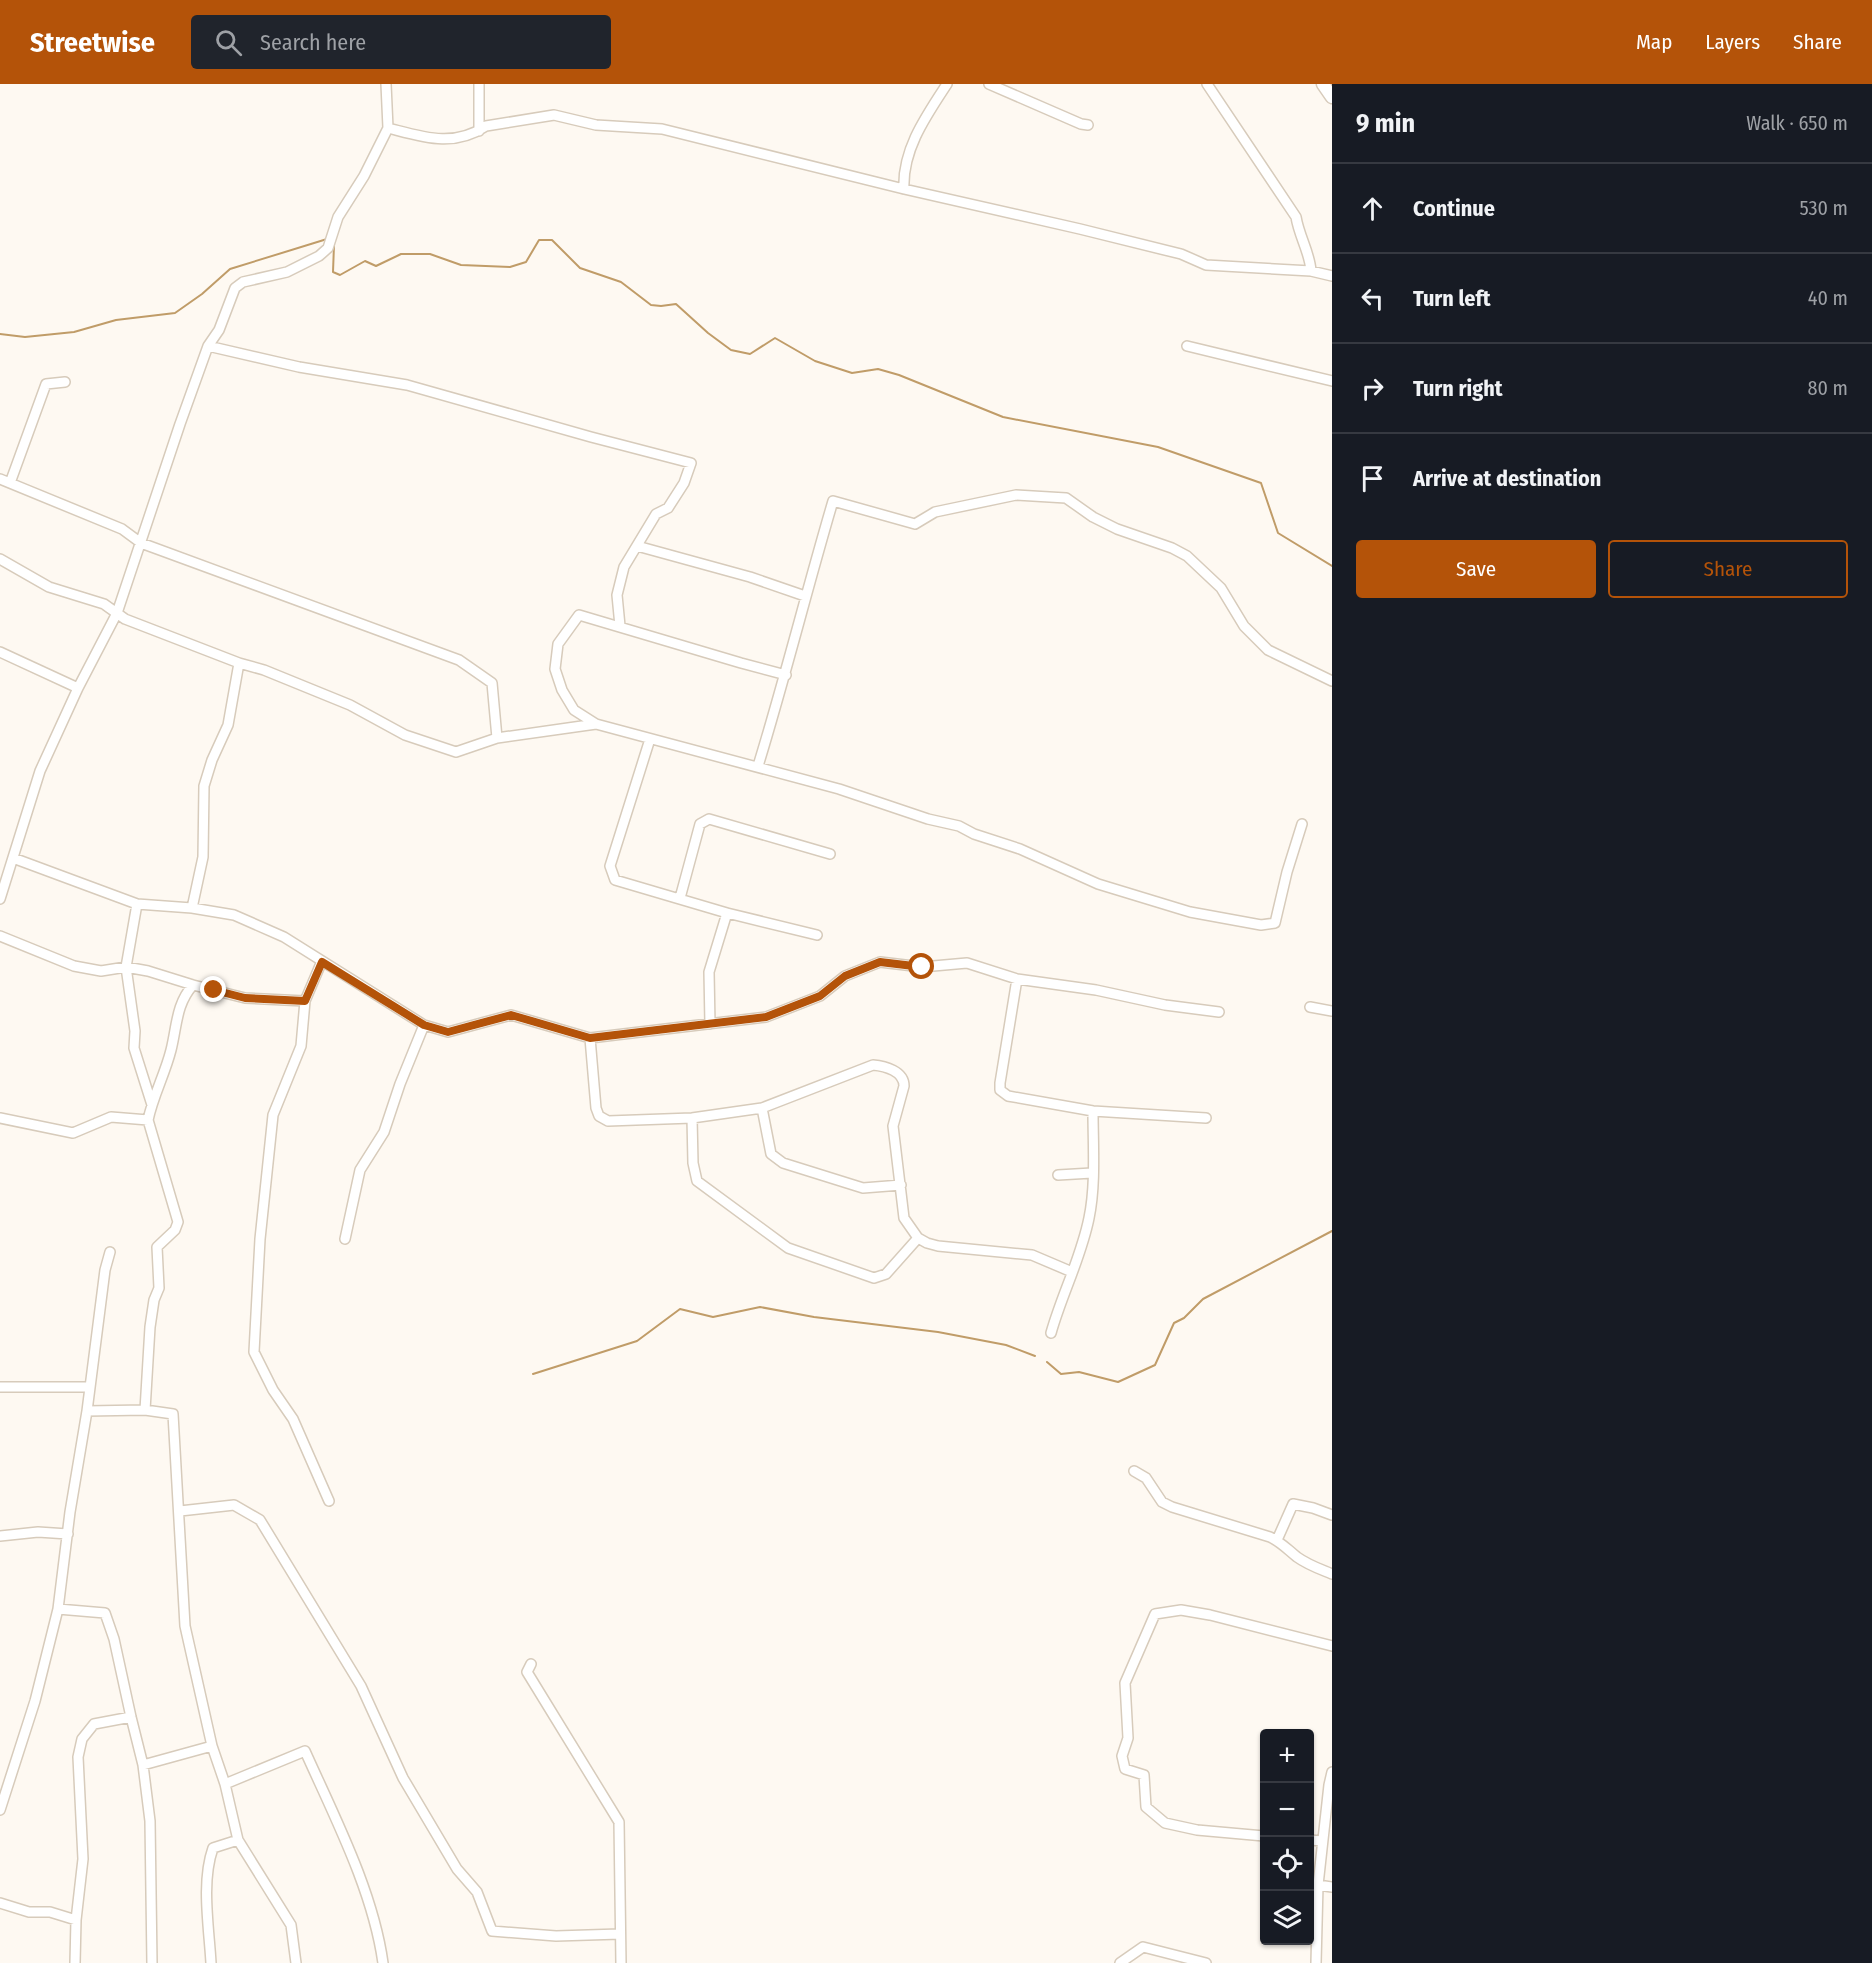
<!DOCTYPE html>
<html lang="en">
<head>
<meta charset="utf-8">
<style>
	:root { --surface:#171b24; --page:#20242c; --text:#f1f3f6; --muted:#9ea1a6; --line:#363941; --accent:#b45309 }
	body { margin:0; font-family:"Fira Sans Condensed",sans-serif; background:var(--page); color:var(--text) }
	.controls { position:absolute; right:18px; bottom:18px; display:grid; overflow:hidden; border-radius:6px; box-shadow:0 2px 4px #0004 }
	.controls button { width:54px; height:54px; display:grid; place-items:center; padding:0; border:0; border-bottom:2px solid var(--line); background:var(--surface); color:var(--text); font:30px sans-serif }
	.stop { position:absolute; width:18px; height:18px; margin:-14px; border:4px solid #b45309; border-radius:50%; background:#fff }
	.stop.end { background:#b45309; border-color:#fff; box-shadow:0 2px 6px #0008 }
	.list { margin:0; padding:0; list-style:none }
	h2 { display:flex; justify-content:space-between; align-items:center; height:78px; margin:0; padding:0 24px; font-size:26px }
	h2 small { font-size:20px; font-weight:400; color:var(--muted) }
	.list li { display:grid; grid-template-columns:39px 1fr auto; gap:18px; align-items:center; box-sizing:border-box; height:90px; padding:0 24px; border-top:2px solid var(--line) }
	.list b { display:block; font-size:22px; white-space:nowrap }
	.list em { font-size:20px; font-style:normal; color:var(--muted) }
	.actions { display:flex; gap:12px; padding:18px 24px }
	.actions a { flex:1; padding:14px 0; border:2px solid var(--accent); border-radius:6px; text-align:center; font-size:21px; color:var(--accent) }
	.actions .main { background:var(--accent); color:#fff }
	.icon { flex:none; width:33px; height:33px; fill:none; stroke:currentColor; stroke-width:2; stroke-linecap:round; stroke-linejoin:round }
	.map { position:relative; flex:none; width:1332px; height:1879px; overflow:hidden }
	header { display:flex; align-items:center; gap:36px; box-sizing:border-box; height:84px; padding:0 30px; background:var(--accent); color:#fff }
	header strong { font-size:28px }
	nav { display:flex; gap:33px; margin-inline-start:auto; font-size:21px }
	.search { width:420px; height:54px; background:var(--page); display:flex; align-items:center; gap:15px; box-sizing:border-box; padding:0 21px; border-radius:6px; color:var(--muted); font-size:22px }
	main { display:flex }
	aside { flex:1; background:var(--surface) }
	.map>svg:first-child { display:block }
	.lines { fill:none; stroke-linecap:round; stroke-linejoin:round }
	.stream { stroke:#c09c68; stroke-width:2 }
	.minor-casing { stroke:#d7cbbb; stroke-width:12 }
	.tertiary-casing { stroke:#d7cbbb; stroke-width:15 }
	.minor { stroke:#fff; stroke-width:9 }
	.tertiary { stroke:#fff; stroke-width:12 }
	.route { stroke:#b45309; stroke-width:8 }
</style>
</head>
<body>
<header>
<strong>Streetwise</strong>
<div class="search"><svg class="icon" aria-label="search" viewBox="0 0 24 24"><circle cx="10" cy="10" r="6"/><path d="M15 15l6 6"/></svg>Search here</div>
<nav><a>Map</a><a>Layers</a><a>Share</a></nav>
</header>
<main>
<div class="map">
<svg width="1332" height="1879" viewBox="0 0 1332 1879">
	<rect width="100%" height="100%" fill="#fef9f2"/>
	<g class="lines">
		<!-- stream -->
		<path class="stream" d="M334,161L333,188L340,191L365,177L376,182L401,170H430L461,181L510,183L526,178L539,156H552L580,184L621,198L651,221L661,222L676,220L708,249L731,266L750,270L775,254L815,277L852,289L878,285L899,291L1003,333L1158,363L1261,399L1278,449L1332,482
			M0,250L25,253L74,248L116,236L175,229L202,210L230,185L327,155
			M1047,1278L1061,1290L1079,1288L1118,1298L1155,1281L1174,1239L1184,1234L1203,1215L1332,1147
			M533,1290L637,1257L680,1225L713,1233L760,1223L814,1233L938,1248L1006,1261L1035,1272"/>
		<defs>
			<path id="minor" d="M989,0L1081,40L1088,41
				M1207,0L1296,133C1299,152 1310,169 1311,187
				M388,44C423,53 453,64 486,42L554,31L596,41L662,45L904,105L1080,145L1181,170L1206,181L1311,187L1332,192
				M479,47V0
				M904,105C902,66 926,32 947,0
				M208,262L299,283L407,301L591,353L691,379L684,399L668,424L656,430L624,483L617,511L620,542
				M1187,262L1332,297
				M0,395L122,445L141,459L459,576L492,599L497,654
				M10,399L46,300L65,298
				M637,462L750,493L805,512
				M0,475L49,503L104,520L125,535L239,579L228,641L212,676L204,702L203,773L192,824
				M0,568L78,604
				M239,579L264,586L350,621L405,651L456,668L497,654L596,640L839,705L928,735L959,742L974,750L1020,765L1098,800L1190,828L1261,841L1275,839L1287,788L1302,740
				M596,640L574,626L562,606L555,585L558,560L579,531L741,579L786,591
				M650,655L610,782L615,796L727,829L817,851
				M758,682C785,594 807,505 833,417L915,440L935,428L1016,411L1066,414L1093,433L1117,445L1172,464L1187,472L1221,504L1244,542L1268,566L1332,597
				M13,774L137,820L192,824L234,831L284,853L424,941L448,948L511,931L590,954L766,933L820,912L845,892L880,878L922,883L967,879L1017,895L1096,906L1165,921L1219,928
				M680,814L700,740L709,735L830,770
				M0,815L40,687L78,604L117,529L180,340L208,262L219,246L235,204L243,198L287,188L319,172L328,164L338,133L364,92L388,44L386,0
				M137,820L126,883L135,947L134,964L152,1021
				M0,852L74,882L101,887L126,883L148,887L193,901L245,914L305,917
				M322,877L305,917L301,962L273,1031L260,1155L254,1268L273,1306L293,1335L329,1417
				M1017,895L1000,999V1006L1008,1012L1093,1027L1206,1034
				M1310,923L1332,927
				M710,940L709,888L727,829
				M590,954L596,1024L599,1032L608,1037L692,1034L762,1024L873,981C885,982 904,987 904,1002L893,1042L904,1134L918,1154L927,1159L938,1162L1032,1171L1072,1188
				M762,1024L771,1070L783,1079L863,1104L901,1101
				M0,1034L73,1049L111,1033L148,1036
				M692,1034L693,1079L697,1097L788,1164L874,1194L886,1190L918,1154
				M1058,1091L1092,1089
				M345,1155L360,1086L384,1048L400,1000L424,941
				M1051,1249C1062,1210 1081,1174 1089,1134C1096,1100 1093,1062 1093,1027
				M0,1303H89
				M145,1326L150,1243L154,1216L159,1204L157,1163L175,1146L178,1138L148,1036C153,1012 165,990 171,966C177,942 176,920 193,901
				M87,1327L145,1326L173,1330L185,1542L212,1662L225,1700L238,1756L291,1841L296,1879
				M1134,1387L1146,1394L1162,1418L1172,1423L1270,1453C1281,1458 1287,1465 1297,1473C1308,1481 1320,1485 1332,1490
				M180,1427L234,1421L260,1436L361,1602L403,1694L457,1785L477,1808L492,1847L556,1852L620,1850
				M0,1452L38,1448L68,1450
				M1277,1456L1293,1420L1313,1424L1332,1431
				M58,1525L105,1529L114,1555L131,1633L143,1681L150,1737L152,1879
				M531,1580L527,1588L619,1738L621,1879
				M143,1681L212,1662
				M225,1700L305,1667C335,1734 373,1807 383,1879
				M0,1726L35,1617L58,1525L70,1428L87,1327L105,1186L110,1168
				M1264,1752L1197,1746L1165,1739L1146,1723L1144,1691L1125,1685L1122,1672L1128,1654L1125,1599L1155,1530L1181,1526L1210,1531L1332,1562
				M1310,1756L1322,1757
				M1318,1801L1332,1803
				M0,1819L29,1828H50L76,1836
				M75,1879L76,1836L83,1775L78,1673L82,1655L94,1640L131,1633
				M211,1879C209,1843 201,1798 213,1764L238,1756
				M1120,1879L1143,1863L1206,1879
				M1316,1879L1318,1801L1329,1701L1332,1688"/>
			<path id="tertiary" d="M1323,0L1332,13"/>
		</defs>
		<!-- minor casing -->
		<use href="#minor" class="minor-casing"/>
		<!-- tertiary casing -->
		<use href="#tertiary" class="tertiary-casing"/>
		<!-- minor -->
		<use href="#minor" class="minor"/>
		<!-- tertiary -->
		<use href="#tertiary" class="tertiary"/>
	</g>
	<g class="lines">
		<!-- route -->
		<path class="route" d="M214,906L245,914L305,917L322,878L424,941L448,948L511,931L590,954L766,933L820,912L845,892L880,878L922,883"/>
	</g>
</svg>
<div class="controls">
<button>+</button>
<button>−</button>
<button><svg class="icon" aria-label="locate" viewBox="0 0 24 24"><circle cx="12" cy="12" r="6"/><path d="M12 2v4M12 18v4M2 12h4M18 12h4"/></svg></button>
<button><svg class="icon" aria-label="layers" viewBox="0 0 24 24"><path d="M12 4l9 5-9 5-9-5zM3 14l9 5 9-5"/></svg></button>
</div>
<div class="stop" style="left:922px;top:883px"></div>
<div class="stop end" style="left:214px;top:906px"></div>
</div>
<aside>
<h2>9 min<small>Walk · 650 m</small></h2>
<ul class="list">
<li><svg class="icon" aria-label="ahead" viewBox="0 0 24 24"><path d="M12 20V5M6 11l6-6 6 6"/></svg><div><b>Continue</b></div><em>530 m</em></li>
<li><svg class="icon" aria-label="left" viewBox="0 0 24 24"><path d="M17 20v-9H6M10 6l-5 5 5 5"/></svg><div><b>Turn left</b></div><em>40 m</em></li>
<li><svg class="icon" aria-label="right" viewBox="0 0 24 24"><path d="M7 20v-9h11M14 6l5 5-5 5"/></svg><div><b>Turn right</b></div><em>80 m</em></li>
<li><svg class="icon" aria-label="arrive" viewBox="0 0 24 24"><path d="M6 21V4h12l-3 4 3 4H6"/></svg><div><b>Arrive at destination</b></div></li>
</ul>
<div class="actions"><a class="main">Save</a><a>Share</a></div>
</aside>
</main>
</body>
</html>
